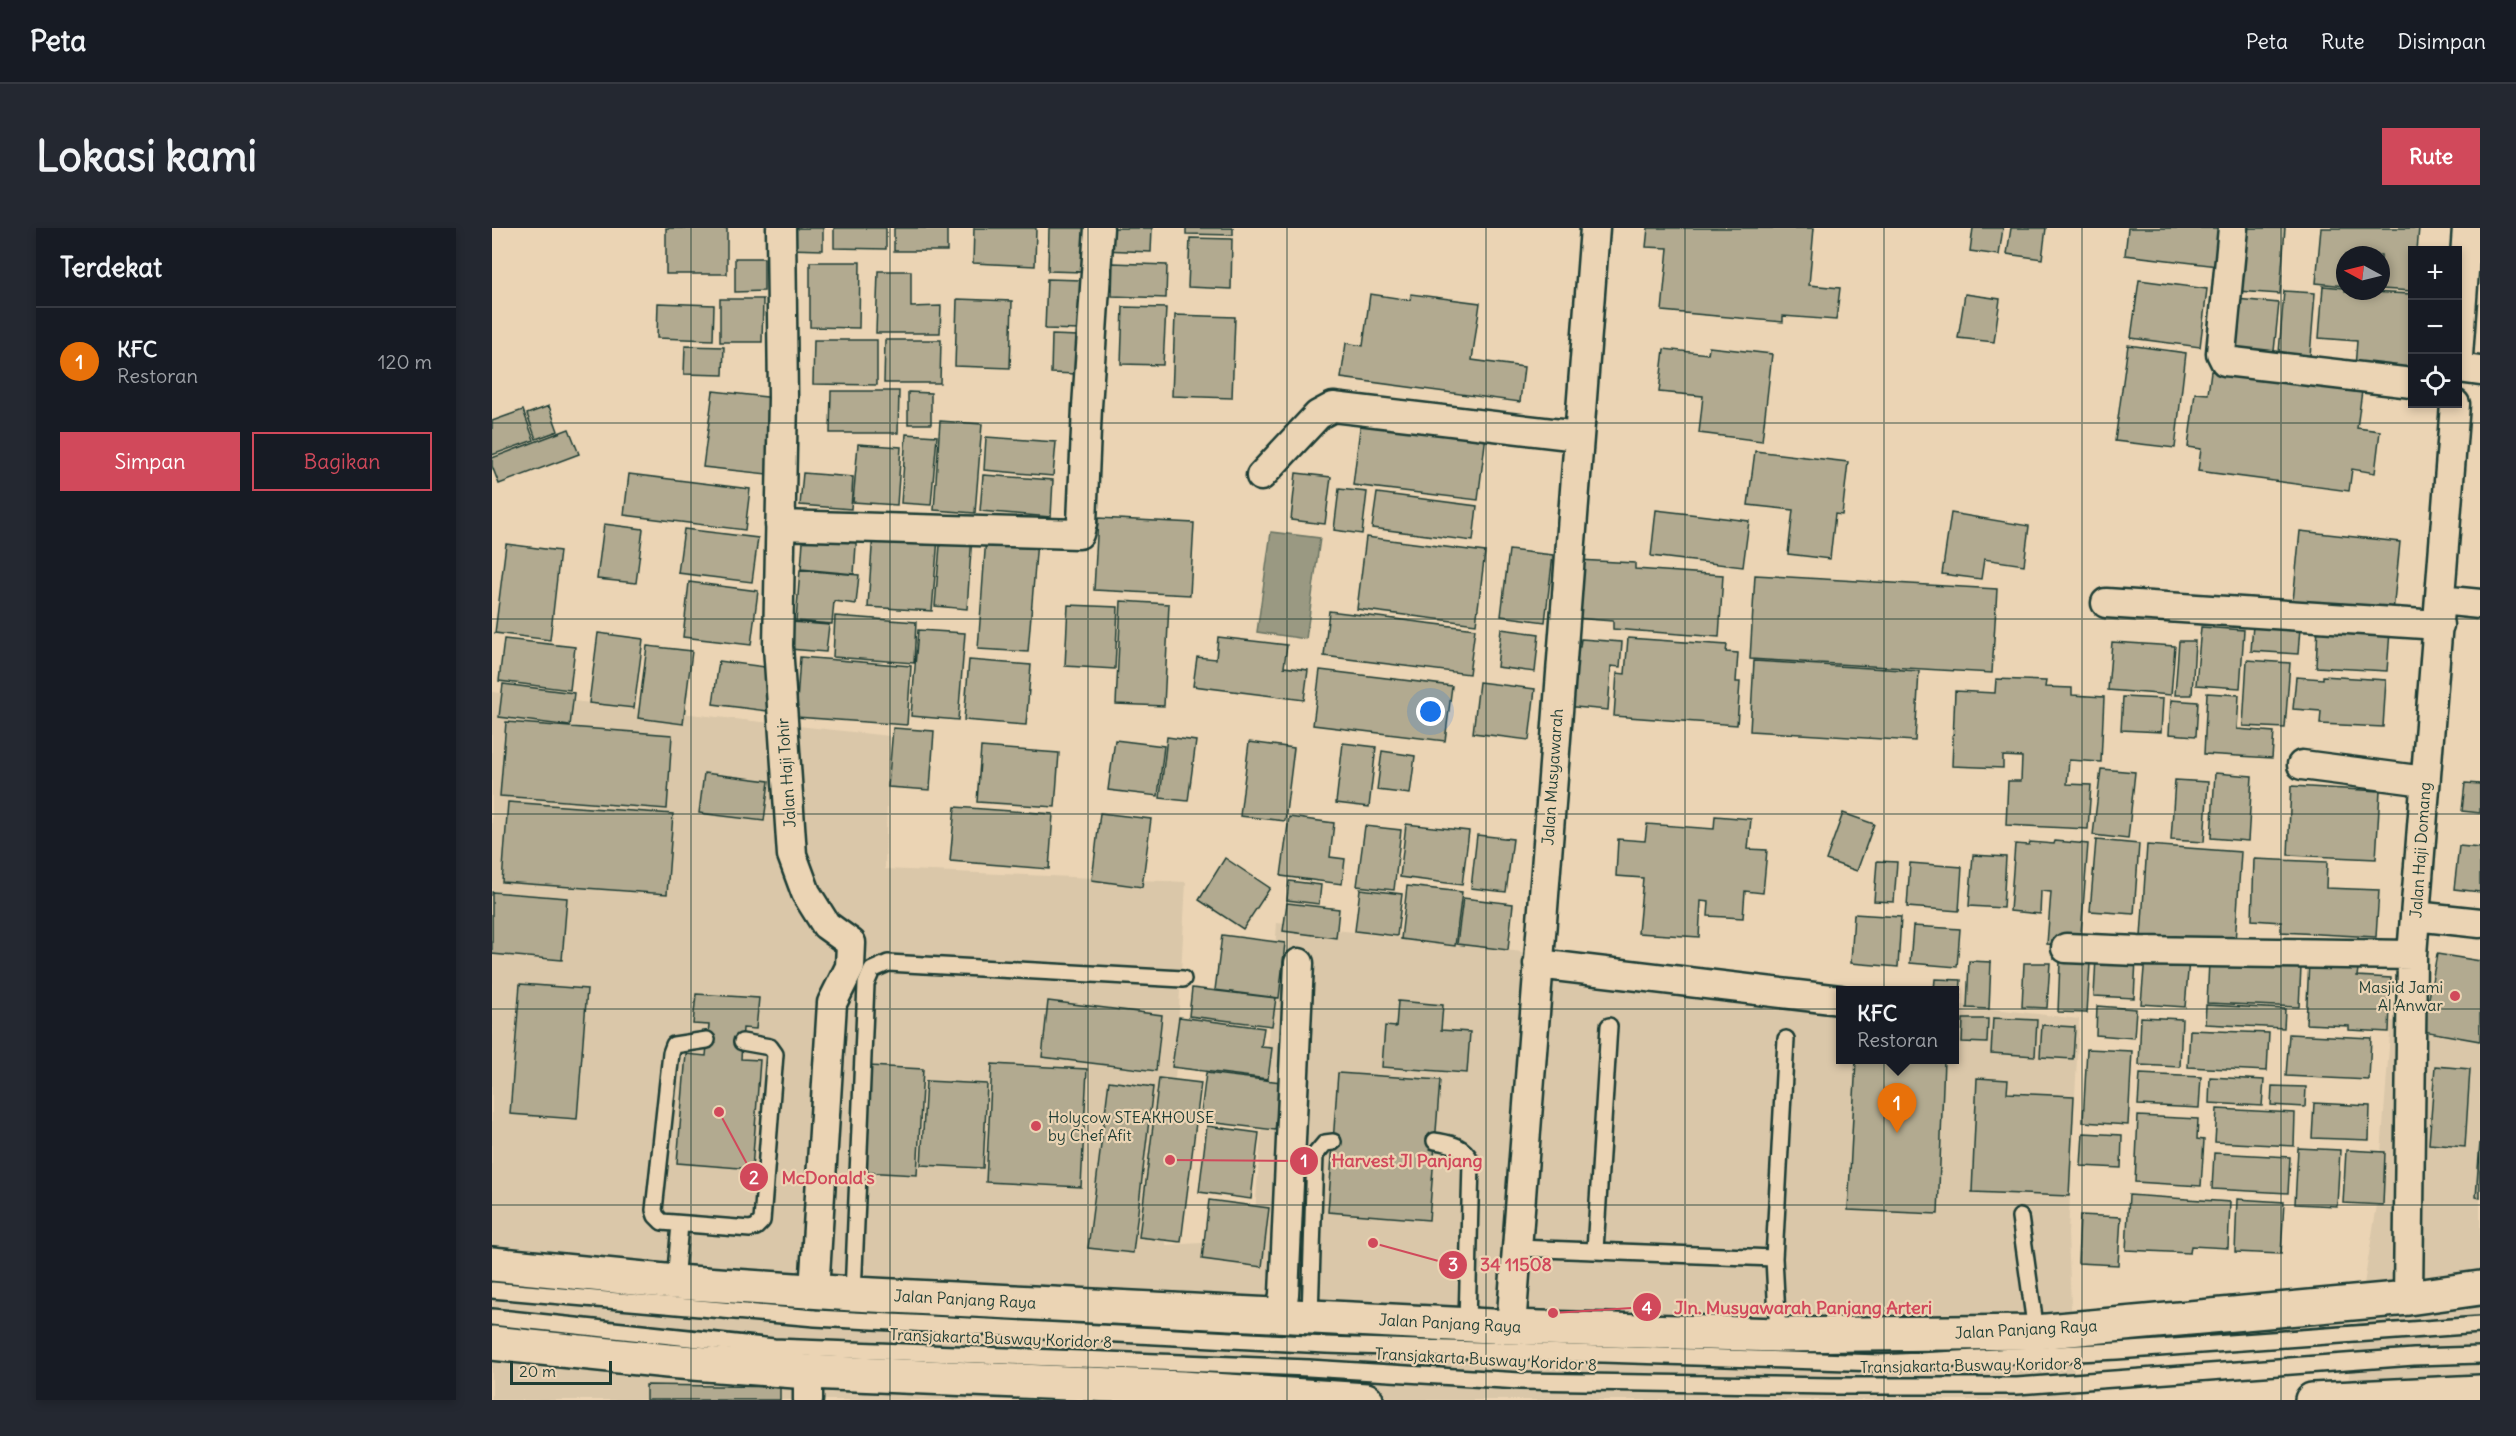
<!DOCTYPE html>
<html lang="id">
<head>
<meta charset="utf-8">
<style>
	:root { --surface:#171b24; --page:#242831; --text:#f1f3f6; --muted:#9ea1a6; --line:#363941; --accent:#d1495b }
	body { margin:0; font-family:Delius,sans-serif; background:var(--page); color:var(--text) }
	.controls { position:absolute; right:18px; top:18px; display:grid; overflow:hidden; border-radius:0px; box-shadow:0 3px 9px #0003 }
	.controls button { width:54px; height:54px; display:grid; place-items:center; padding:0; border:0; border-bottom:2px solid var(--line); background:var(--surface); color:var(--text); font:30px sans-serif }
	.compass { position:absolute; left:1844px; top:18px; width:54px; height:54px; border-radius:50%; background:var(--surface); box-shadow:0 3px 9px #0003; rotate:277deg }
	.scale { position:absolute; left:18px; bottom:15px; width:102px; box-sizing:border-box; padding-left:6px; border:3px solid #1f3d34; border-top:0; font-size:16px; line-height:21px; white-space:nowrap; color:#1f3d34; -webkit-text-stroke:4px #ebd4b4; paint-order:stroke }
	.you { position:absolute; left:939px; top:484px; width:21px; height:21px; margin:-15px; border:4px solid #fff; border-radius:50%; background:#1a73e8; box-shadow:0 0 0 9px #1a73e833 }
	.badge { display:grid; place-items:center; width:39px; height:39px; border-radius:50%; background:var(--accent); color:#fff; font-size:20px; font-weight:700 }
	.pin { position:absolute; translate:-50% -50px; filter:drop-shadow(0 2px 3px #0008) }
	.pin::after { content:''; position:absolute; top:32px; width:21px; height:18px; background:inherit; clip-path:polygon(0 0,100% 0,50% 100%) }
	.popup { position:absolute; left:1344px; top:758px; width:123px; height:78px; box-sizing:border-box; display:grid; place-content:center; border-radius:0px; background:var(--surface); filter:drop-shadow(0 2px 4px #0005); font-size:20px; white-space:nowrap; color:var(--muted) }
	.popup b { font-size:22px; color:var(--text) }
	.popup::after { content:''; position:absolute; left:50%; top:100%; margin-left:-12px; border:12px solid transparent; border-top-color:var(--surface) }
	.list { margin:0; padding:0; list-style:none }
	h2 { display:flex; justify-content:space-between; align-items:center; height:78px; margin:0; padding:0 24px; font-size:26px }
	h2 small { font-size:20px; font-weight:400; color:var(--muted) }
	.list li { display:grid; grid-template-columns:39px 1fr auto; gap:18px; align-items:center; box-sizing:border-box; height:108px; padding:0 24px; border-top:2px solid var(--line) }
	.list b { display:block; font-size:22px; white-space:nowrap }
	.list p { margin:0; font-size:20px; white-space:nowrap; color:var(--muted) }
	.list em { font-size:20px; font-style:normal; color:var(--muted) }
	.actions { display:flex; gap:12px; padding:18px 24px }
	.actions a { flex:1; padding:14px 0; border:2px solid var(--accent); border-radius:0px; text-align:center; font-size:21px; color:var(--accent) }
	.actions .main { background:var(--accent); color:#fff }
	.icon { flex:none; width:33px; height:33px; fill:none; stroke:currentColor; stroke-width:2; stroke-linecap:round; stroke-linejoin:round }
	.map { position:relative; flex:none; width:1988px; height:1172px; overflow:hidden; border-radius:0px }
	header { display:flex; align-items:center; gap:36px; box-sizing:border-box; height:84px; padding:0 30px; background:var(--surface); border-bottom:2px solid var(--line) }
	header strong { font-size:28px }
	nav { display:flex; gap:33px; margin-inline-start:auto; font-size:21px }
	.intro { display:flex; align-items:center; justify-content:space-between; box-sizing:border-box; height:144px; padding:0 36px }
	h1 { margin:0; font-size:42px }
	.button { padding:15px 27px; border-radius:0px; background:var(--accent); color:#fff; font-size:21px; font-weight:700 }
	main { display:flex; gap:36px; padding:0 36px }
	aside { flex:1; background:var(--surface); border-radius:0px; box-shadow:0 3px 9px #0003 }
	.map>svg:first-child { display:block }
	.built { fill:#dac7a9 }
	.water { fill:#9a9982; stroke:#697463; stroke-width:1.5 }
	.building { fill:#b2aa90; stroke:#1f3d34; stroke-width:1.5 }
	.lines { fill:none; stroke-linecap:round; stroke-linejoin:round }
	.service-casing { stroke:#1f3d34; stroke-width:20 }
	.minor-casing { stroke:#1f3d34; stroke-width:33 }
	.primary-casing { stroke:#1f3d34; stroke-width:38 }
	.service { stroke:#ebd4b4; stroke-width:15 }
	.minor { stroke:#ebd4b4; stroke-width:28 }
	.primary { stroke:#ebd4b4; stroke-width:33 }
	.grid { fill:none; stroke:#1f3d34; stroke-width:1.5; stroke-opacity:0.55 }
	.poi-dot { fill:#d1495b; stroke:#ebd4b4; stroke-width:2 }
	.labels { text-anchor:middle; stroke-width:4.5; stroke-linejoin:round; paint-order:stroke }
	.street-label { font-size:16px; fill:#1f3d34; stroke:#ebd4b4 }
	.poi-label { font-size:16px; fill:#1f3d34; stroke:#ebd4b4; text-anchor:end }
	.leader { fill:none; stroke:#d1495b; stroke-width:2 }
	.callout-dot { fill:#d1495b; stroke:#ebd4b4; stroke-width:2 }
	.mark-label { font-size:18px; text-anchor:middle; font-weight:bold; fill:#fff }
	.callout-label { font-size:18px; text-anchor:middle; font-weight:bold; fill:#d1495b; stroke:#ebd4b4; stroke-width:4.5; stroke-linejoin:round; paint-order:stroke }
</style>
</head>
<body>
<header>
<strong>Peta</strong>
<nav><a>Peta</a><a>Rute</a><a>Disimpan</a></nav>
</header>
<div class="intro"><h1>Lokasi kami</h1><a class="button">Rute</a></div>
<main>
<aside>
<h2>Terdekat<small></small></h2>
<ul class="list">
<li><span class="badge" style="background:#e8710a">1</span><div><b>KFC</b><p>Restoran</p></div><em>120 m</em></li>
</ul>
<div class="actions"><a class="main">Simpan</a><a>Bagikan</a></div>
</aside>
<div class="map">
<svg width="1988" height="1172" viewBox="0 0 1988 1172">
	<rect width="100%" height="100%" fill="#ebd4b4"/>
	<filter id="ink" filterUnits="userSpaceOnUse"><feTurbulence type="fractalNoise" baseFrequency=".0167" numOctaves="2"/><feDisplacementMap in="SourceGraphic" scale="12" xChannelSelector="R" yChannelSelector="G"/><feConvolveMatrix kernelMatrix="1 2 1 2 8 2 1 2 1" color-interpolation-filters="sRGB"/></filter>
	<g filter="url(#ink)">
		<!-- built -->
		<path class="built" d="M0,464L397,508L393,641L694,654L674,1017L761,1012L785,695L1351,762H1348V832H1462V776L1587,791L1576,1006L1583,1172H0Z
			M1899,793L1988,800V1172H1853L1885,977Z"/>
		<!-- water -->
		<path class="water" d="M779,304L828,310L814,411L765,404Z"/>
		<!-- building -->
		<path class="building" d="M174,0H235V46H174Z
			M295,0H331V22L295,21Z
			M342,0H394V21L342,20Z
			M402,0H455V23H402Z
			M482,0H544L543,38L481,35Z
			M557,0H592L591,44L556,43Z
			M611,0H660L659,24L610,22Z
			M694,0H741V7L694,6Z
			M1156,0H1322L1317,57L1348,60L1344,92L1291,88V94L1170,83L1176,20L1154,19Z
			M1481,0H1511L1507,27L1478,23Z
			M1519,0H1554L1550,31L1515,26Z
			M1636,0H1731L1726,38L1633,27Z
			M1750,0H1793L1788,66L1745,63Z
			M1829,0H1927L1925,22H1920V63L1889,61V27H1853V58L1824,55Z
			M698,10L740,11L739,61L696,59Z
			M243,30H272V63L243,64Z
			M318,34H368L367,100L318,99Z
			M621,35L675,37L674,70L620,68Z
			M386,43H419V79L449,78L448,105H384Z
			M555,51L590,52L588,102L553,101Z
			M1647,52L1715,61L1708,119L1639,110Z
			M1831,58L1853,60V63L1920,66V144L1863,140L1865,113L1827,110Z
			M1792,63L1823,65L1818,128L1787,125Z
			M878,66L918,72L919,66L988,75L980,132L1032,139L1028,174L849,150L854,115L871,118Z
			M1473,66L1508,71L1502,114L1466,110Z
			M228,71H271L270,114H228Z
			M465,71L520,73L518,140L463,138Z
			M1744,71L1787,75L1782,123L1741,120Z
			M166,75L222,77L221,112L165,110Z
			M631,79L674,80L671,137L629,136Z
			M683,87L743,89L740,170L680,168Z
			M560,107L586,108L585,146L559,145Z
			M322,112H385V157L321,156Z
			M393,112H449L448,155H392Z
			M1636,117L1694,125L1683,220L1623,213Z
			M193,118L232,119L231,147L192,146Z
			M1217,119L1280,126L1270,213L1207,205L1211,168L1167,164L1172,121L1216,126Z
			M1719,143L1870,163L1865,200L1888,203L1883,245L1860,241L1857,263L1706,243L1709,221L1696,219L1703,165L1716,166Z
			M221,163L284,170L275,246L211,239Z
			M339,163H407L406,205H338Z
			M416,164L439,165V196H416Z
			M57,178L66,203L44,211L35,186Z
			M31,182L42,212L0,227V193Z
			M869,192L994,207L986,272L861,257Z
			M448,193L490,196L483,285L442,282Z
			M77,201L87,226L7,256L0,238V230Z
			M414,206L445,208L439,277L409,275Z
			M494,209L564,214L561,248L492,242Z
			M366,216L409,219L405,277L361,274Z
			M1263,223L1356,234L1350,287L1343,286L1338,331L1296,326L1301,282L1256,277Z
			M311,245L361,249L359,281L308,277Z
			M804,245L839,249L833,296L799,292Z
			M137,246L258,261L253,302L132,287Z
			M491,247L561,252L559,289L488,283Z
			M847,261L875,264L870,306L842,302Z
			M885,265L985,278L981,313L880,300Z
			M1164,282L1257,293L1251,339L1159,328Z
			M1459,285L1537,298L1532,337L1492,331L1489,351L1450,346Z
			M606,290L702,295L698,367L602,362Z
			M112,296L151,301L144,355L105,351Z
			M312,299L365,303L362,346L309,341Z
			M192,301L266,310L260,354L186,345Z
			M1808,303L1908,314L1901,384L1801,373Z
			M381,305L446,310L440,383L376,379Z
			M449,305L480,307L475,381L443,378Z
			M494,309L545,313L536,424L486,421Z
			M874,309L993,324L984,396L865,381Z
			M14,316L68,323L58,412L3,405Z
			M1017,322L1061,327L1053,394L1009,388Z
			M1086,332L1143,335V341L1231,347L1227,409L1121,401V393L1082,390Z
			M308,342L367,347L364,376L342,373L340,396L304,393Z
			M1263,347L1505,361L1500,445L1258,431Z
			M197,354L266,363L259,417L191,409Z
			M629,373L677,376L672,478L624,476Z
			M576,377L626,379L623,441L573,438Z
			M837,383L983,401L977,446L832,428Z
			M343,388L424,394L422,435L341,429Z
			M299,394L337,397L334,424L297,421Z
			M1761,397L1808,400L1806,426L1759,423Z
			M1826,398L1898,403L1895,443L1824,439Z
			M1709,399L1752,402L1748,460L1704,457Z
			M1009,401L1047,406L1043,444L1005,439Z
			M426,402L473,405L466,492L419,488Z
			M106,405L151,411L142,480L97,475Z
			M726,409L795,417L792,439L816,442L812,472L701,458L705,429L724,431Z
			M1136,410L1235,417L1234,424L1246,425L1244,454H1248L1245,497L1122,488L1125,445L1133,446Z
			M12,411L83,419L78,462L7,453Z
			M1089,411L1130,414L1128,439L1119,438L1116,482L1072,478L1076,418L1088,419Z
			M1687,413H1703L1700,467H1683Z
			M1620,414L1683,418L1679,467L1616,462Z
			M155,418L200,423L191,496L146,490Z
			M308,429L419,438L415,497L304,489Z
			M477,432L539,437L534,497L472,492Z
			M1755,432L1798,435L1793,500L1751,498Z
			M227,433L280,440L275,483L221,476Z
			M1262,433L1427,443L1423,513L1258,503Z
			M828,442L960,458L953,513L821,497Z
			M1831,448L1894,452L1891,499L1828,496L1829,483L1801,481L1804,449L1831,451Z
			M1504,451L1554,453L1553,459L1580,460V467L1612,469L1609,534L1577,532L1575,556L1599,557L1596,601L1514,597L1516,553H1529L1530,529L1511,528V540L1460,538L1463,463L1503,465Z
			M987,454L1043,461L1037,512L981,505Z
			M11,456L82,465L78,498L7,489Z
			M1715,465L1747,467L1745,501L1782,504L1780,530L1712,526Z
			M1631,469L1671,471L1669,504L1629,502Z
			M1679,472L1706,474L1704,508L1677,506Z
			M14,494L180,507L175,581L8,568Z
			M401,500L442,503L438,562L396,559Z
			M675,509L704,513L696,573L668,570Z
			M623,512L672,518L666,568L616,562Z
			M757,514L802,520L793,593L748,588Z
			M851,515L884,519L877,579L844,575Z
			M489,519L567,525L563,579L485,574Z
			M890,523L923,528L918,566L885,562Z
			M1609,541L1643,544L1636,611L1601,607Z
			M212,545L277,553L272,593L207,585Z
			M1723,545L1760,548L1756,613L1719,610Z
			M1683,552L1716,554L1712,614L1679,612Z
			M1973,555L1988,556V585L1970,583Z
			M1799,558L1888,563L1884,631L1796,627Z
			M16,574L181,586L175,666L10,654Z
			M463,579L561,586L557,641L458,633Z
			M608,585L659,591L650,659L600,652Z
			M1351,585L1382,596L1365,643L1334,632Z
			M1223,588L1259,591L1256,621L1275,622L1271,665L1253,663L1251,690L1216,688L1217,674L1209,673L1207,709L1146,705L1151,650L1124,648L1126,611L1153,613L1155,596L1222,601Z
			M797,589L842,595L838,629L853,631L850,656L789,648Z
			M914,596L977,603L970,657L908,649Z
			M873,598L909,602L902,662L865,658Z
			M985,607L1021,611L1014,664L979,660Z
			M1604,612L1647,616L1642,686L1598,683Z
			M1563,613L1596,616L1588,718L1555,716L1559,664L1549,663L1548,686L1518,683L1523,616L1537,617L1538,614L1562,616Z
			M1655,617L1749,624L1743,715L1649,709Z
			M1967,618L1988,620V664L1962,661Z
			M1481,627L1514,629L1511,680L1477,678Z
			M733,630L778,660L751,701L707,672Z
			M1762,631L1835,634L1834,660L1887,662L1884,709L1789,704V694L1760,692Z
			M1385,633L1405,634L1402,674L1382,673Z
			M1418,635L1470,639L1467,683L1415,679Z
			M797,653L829,657L827,676L795,672Z
			M915,658L970,664L963,718L909,711Z
			M868,661L910,666L905,708L863,703Z
			M0,664L75,670L70,732L0,726Z
			M971,670L1021,676L1016,722L965,716Z
			M795,675L847,681L844,710L791,703Z
			M1362,686L1409,689L1406,739L1359,735Z
			M1421,698L1468,701L1465,739L1418,735Z
			M730,707L793,715L787,770L723,762Z
			M1945,726L1988,733V813L1931,803Z
			M1604,729L1644,731L1642,770L1602,768Z
			M1653,729L1697,732L1693,779L1649,776Z
			M1477,733L1499,734L1497,781L1475,780Z
			M1568,733L1598,735L1595,785L1566,784Z
			M1817,733L1867,735L1865,748L1899,750L1897,804L1857,802V798L1814,796Z
			M1717,734L1809,739L1807,779L1715,775Z
			M1532,735H1558L1555,780L1530,779Z
			M1443,751L1469,752L1466,800L1462,799V762H1442Z
			M28,756L95,761L85,891L18,886Z
			M700,760L784,770L780,798L697,788Z
			M204,766L267,770L264,801L251,800L249,831L268,832L260,941L185,935L194,826L214,828L217,797L201,796Z
			M556,773L670,787L664,843L550,829Z
			M906,773L951,777L949,802L978,804L975,845L890,839L893,798L904,799Z
			M1714,777L1793,781L1792,800L1713,796Z
			M1605,778L1644,781L1642,810L1604,807Z
			M687,789L772,800L769,819L780,820L776,851L680,839Z
			M1649,789L1690,791L1688,839L1647,837Z
			M1501,790L1545,792L1543,828L1499,825Z
			M1471,791H1496L1495,815L1470,814Z
			M1550,797L1583,799L1581,831L1548,829Z
			M1698,802L1777,805L1775,843L1696,839Z
			M1797,806L1879,810L1877,852L1794,848Z
			M1595,821L1640,823L1636,897L1591,894Z
			M1364,832H1452L1446,986L1356,982Z
			M500,836L595,841L589,959L494,954Z
			M377,838L431,841L425,947L371,944Z
			M1943,838L1978,841L1973,919L1937,916Z
			M714,845L789,854L783,902L708,893Z
			M846,845L948,852L937,992L836,984Z
			M1648,846L1709,849L1707,880L1646,877Z
			M1718,849L1772,852L1770,878L1717,875Z
			M667,850L709,855L689,1014L647,1009Z
			M1485,850L1516,852L1515,865L1582,868L1577,968L1480,964Z
			M434,853L495,856L491,940L429,937Z
			M617,853L661,859L641,1025L596,1020Z
			M1780,858L1814,859L1813,879L1779,877Z
			M1822,875L1878,878L1877,912L1820,910Z
			M1725,881L1803,885L1802,918L1723,914Z
			M1646,888L1706,891L1705,911L1712,912L1709,958L1643,954Z
			M715,898L767,905L759,971L707,964Z
			M1591,905L1630,907L1629,940L1589,938Z
			M1988,914V970L1984,969Z
			M1806,920L1848,922L1845,978L1803,976Z
			M1854,922L1893,924L1891,977L1851,975Z
			M1722,925L1798,929L1796,965L1720,961Z
			M1637,967L1738,974L1736,1020L1699,1018L1698,1025L1634,1022Z
			M1745,971L1792,974L1789,1026L1743,1024Z
			M717,972L777,980L770,1039L710,1031Z
			M1588,987L1629,989L1626,1037L1586,1035Z
			M154,1157L288,1159V1172H154Z"/>
		<g class="lines">
			<defs>
				<path id="service" d="M215,812L182,817L179,825L162,982L164,988L170,994L258,1001L264,999L270,993L283,826L278,819L250,814
					M943,913C959,916 971,917 979,933L975,1096
					M1528,989L1544,1104
					M1025,1020L1282,1030
					M1103,1022L1117,798
					M183,1054L188,996
					M0,1062L323,1090L834,1117L1388,1135L1625,1123L1988,1097
					M361,1066L374,756L380,742L396,735L691,751
					M818,1088L823,927L833,915L841,914
					M0,1089L282,1119L817,1140L1028,1153L1340,1158H1525L1922,1129L1988,1127
					M1286,1107L1282,1030L1294,811"/>
				<path id="minor" d="M289,0L291,170L286,418L300,627L314,665L334,697L359,715L358,739L340,775L322,1063
					M1741,0L1729,125L1733,133L1920,155
					M1966,128L1975,0
					M1966,140L1988,143
					M769,248L826,187L841,179L1086,208
					M288,297L587,306L590,295L595,179L607,0
					M1948,372L1988,376
					M1614,375L1947,397
					M1810,537L1933,553
					M1923,688L1988,695
					M1574,720L1646,723L1920,727
					M1046,736L1348,772
					M1916,1070L1920,727L1963,176
					M789,1086L792,1066L807,735
					M1019,1099L1103,0
					M316,1172V1144"/>
				<path id="primary" d="M0,1036L183,1054L361,1066L1019,1099L1286,1107L1544,1104L1916,1070L1988,1060
					M0,1115L176,1133L316,1144L690,1160L874,1172
					M1820,1172L1988,1164"/>
			</defs>
			<!-- service casing -->
			<use href="#service" class="service-casing"/>
			<!-- minor casing -->
			<use href="#minor" class="minor-casing"/>
			<!-- primary casing -->
			<use href="#primary" class="primary-casing"/>
			<!-- service -->
			<use href="#service" class="service"/>
			<!-- minor -->
			<use href="#minor" class="minor"/>
			<!-- primary -->
			<use href="#primary" class="primary"/>
		</g>
	</g>
	<!-- grid -->
	<path class="grid" d="M199,0V1172M398,0V1172M596,0V1172M795,0V1172M994,0V1172M1193,0V1172M1392,0V1172M1590,0V1172M1789,0V1172M0,195H1988M0,391H1988M0,586H1988M0,781H1988M0,977H1988"/>
	<!-- markers -->
	<g class="poi-dot">
		<circle cx="1963" cy="768" r="6"/>
		<circle cx="544" cy="898" r="6"/>
	</g>
	<g class="labels">
		<!-- street labels -->
		<g class="street-label">
			<text transform="translate(294 545) rotate(-94)" y="6">Jalan Haji Tohir</text>
			<text transform="translate(1060 549) rotate(-86)" y="6">Jalan Musyawarah</text>
			<text transform="translate(1928 622) rotate(-86)" y="6">Jalan Haji Domang</text>
			<text transform="translate(473 1071) rotate(3)" y="6">Jalan Panjang Raya</text>
			<text transform="translate(958 1095) rotate(3)" y="6">Jalan Panjang Raya</text>
			<text transform="translate(1534 1101) rotate(-3)" y="6">Jalan Panjang Raya</text>
			<text transform="translate(509 1110) rotate(2)" y="6">Transjakarta Busway Koridor 8</text>
			<text transform="translate(994 1131) rotate(3)" y="6">Transjakarta Busway Koridor 8</text>
			<text transform="translate(1479 1137) rotate(-1)" y="6">Transjakarta Busway Koridor 8</text>
		</g>
		<!-- poi labels -->
		<g class="poi-label">
			<text x="1951" y="765">Masjid Jami<tspan x="1951" dy="18">Al Anwar</tspan></text>
			<text x="556" y="895" text-anchor="start">Holycow STEAKHOUSE<tspan x="556" dy="18">by Chef Afit</tspan></text>
		</g>
	</g>
	<!-- callouts -->
	<path class="leader" d="M678 932L812 933M227 884L262 949M881 1015L961 1037M1061 1085L1155 1079"/>
	<g class="callout-dot">
		<circle cx="678" cy="932" r="6"/>
		<circle cx="227" cy="884" r="6"/>
		<circle cx="881" cy="1015" r="6"/>
		<circle cx="1061" cy="1085" r="6"/>
		<circle cx="812" cy="933" r="15"/>
		<circle cx="262" cy="949" r="15"/>
		<circle cx="961" cy="1037" r="15"/>
		<circle cx="1155" cy="1079" r="15"/>
	</g>
	<g class="mark-label">
		<text x="812" y="939">1</text>
		<text x="262" y="956">2</text>
		<text x="961" y="1043">3</text>
		<text x="1155" y="1086">4</text>
	</g>
	<g class="callout-label">
		<text x="915" y="939">Harvest Jl Panjang</text>
		<text x="336" y="956">McDonald's</text>
		<text x="1024" y="1043">34 11508</text>
		<text x="1311" y="1086">Jln. Musyawarah Panjang Arteri</text>
	</g>
</svg>
<div class="controls">
<button>+</button>
<button>−</button>
<button><svg class="icon" aria-label="locate" viewBox="0 0 24 24"><circle cx="12" cy="12" r="6"/><path d="M12 2v4M12 18v4M2 12h4M18 12h4"/></svg></button>
</div>
<svg class="compass" viewBox="-18 -18 36 36"><path d="M0-13l5 13h-10z" fill="#e53935"/><path d="M0 13l5-13h-10z" fill="#9ea1a6"/></svg>
<div class="scale">20 m</div>
<div class="you"></div>
<div class="pin badge" style="left:1405px;top:905px;background:#e8710a">1</div>
<div class="popup"><b>KFC</b>Restoran</div>
</div>
</main>
</body>
</html>
